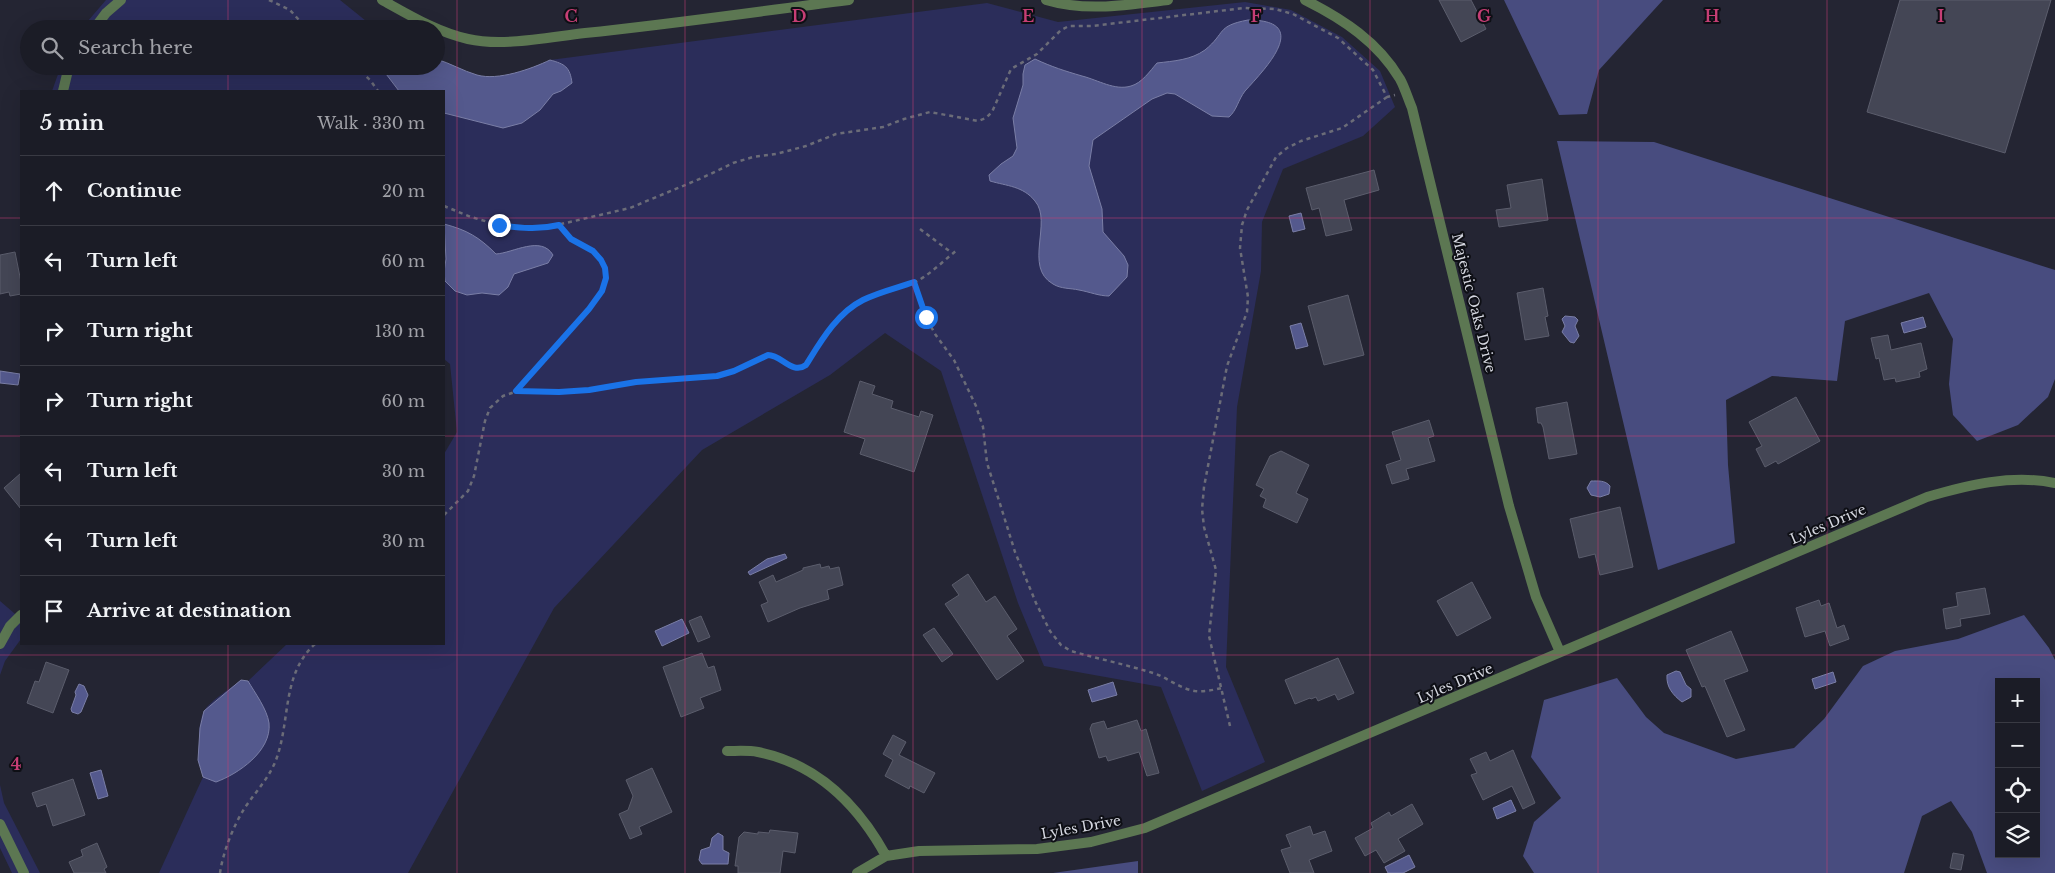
<!DOCTYPE html>
<html lang="en">
<head>
<meta charset="utf-8">
<style>
	:root { --surface:#1b1c26; --page:#24252e; --text:#f1f3f6; --muted:#a0a1a7; --line:#393a43 }
	body { margin:0; font-family:"Libre Baskerville",serif; background:var(--page); color:var(--text) }
	.controls { position:absolute; right:15px; bottom:15px; display:grid; overflow:hidden; border-radius:0px; box-shadow:0 5px 20px #0002 }
	.controls button { width:45px; height:45px; display:grid; place-items:center; padding:0; border:0; border-bottom:1px solid var(--line); background:var(--surface); color:var(--text); font:25px sans-serif }
	.stop { position:absolute; width:15px; height:15px; margin:-11px; border:4px solid #1a73e8; border-radius:50%; background:#fff }
	.stop.end { background:#1a73e8; border-color:#fff; box-shadow:0 1px 5px #0008 }
	.list { margin:0; padding:0; list-style:none }
	h2 { display:flex; justify-content:space-between; align-items:center; height:65px; margin:0; padding:0 20px; font-size:21px }
	h2 small { font-size:16px; font-weight:400; color:var(--muted) }
	.list li { display:grid; grid-template-columns:32px 1fr auto; gap:15px; align-items:center; box-sizing:border-box; height:70px; padding:0 20px; border-top:1px solid var(--line) }
	.list b { display:block; font-size:19px; white-space:nowrap }
	.list em { font-size:16px; font-style:normal; color:var(--muted) }
	.icon { flex:none; width:28px; height:28px; fill:none; stroke:currentColor; stroke-width:2; stroke-linecap:round; stroke-linejoin:round }
	.map { position:relative; flex:none; width:2055px; height:873px; overflow:hidden }
	.search { position:absolute; background:var(--surface); box-shadow:0 5px 20px #0002; left:20px; top:20px; width:425px; height:55px; display:flex; align-items:center; gap:12px; box-sizing:border-box; padding:0 18px; border-radius:28px; color:var(--muted); font-size:19px }
	.panel { position:absolute; background:var(--surface); box-shadow:0 5px 20px #0002; left:20px; top:90px; width:425px; height:555px; border-radius:0px }
	.map>svg:first-child { display:block }
	.green { fill:#2b2d5a }
	.forest { fill:#484c7f; fill-rule:evenodd }
	.water { fill:#54598d; stroke:#7a7ea6 }
	.building { fill:#444655; stroke:#5b5d6c }
	.lines { fill:none; stroke-linecap:round; stroke-linejoin:round }
	.path { stroke:#6b6c78; stroke-width:2.5; stroke-dasharray:4 4; stroke-linecap:butt }
	.street { stroke:#5c7752; stroke-width:10 }
	.route { stroke:#1a73e8; stroke-width:6 }
	.grid { fill:none; stroke:#c63e75; stroke-width:1; stroke-opacity:0.55 }
	.labels { text-anchor:middle; stroke-width:4; stroke-linejoin:round; paint-order:stroke }
	.street-label { font-size:14px; fill:#d4d6df; stroke:#0e0f15 }
	.grid-label { font-size:16px; text-anchor:middle; font-weight:bold; fill:#c63e75; stroke:#0e0f15; stroke-width:4; stroke-linejoin:round; paint-order:stroke }
</style>
</head>
<body>
<div class="map">
<svg width="2055" height="873" viewBox="0 0 2055 873">
	<rect width="100%" height="100%" fill="#242533"/>
	<!-- green -->
	<path class="green" d="M106,0H340L376,29H81Z
		M1245,2L1291,10L1342,37L1380,71L1395,107L1363,136L1283,169L1262,222L1261,271L1237,407L1226,667L1265,762L1202,791L1161,687L1044,666L1018,603L941,371L885,333L830,375L702,450L554,608L408,873H159L203,777C199,762 196,725 204,711C211,700 231,688 241,680L248,681L287,644H444V454L457,432L450,364L444,359V91H52L61,66H436V59C450,63 463,71 477,75C498,81 531,69 550,60L987,3L1058,22Z
		M0,601L21,619V639L5,661L0,675Z
		M0,785L4,803L40,873H12L0,848Z"/>
	<!-- forest -->
	<path class="forest" d="M1504,0H1663L1599,70L1587,114L1559,115Z
		M1557,141L1654,142L2055,270V379L2048,397L2018,425L1977,441L1953,415L1949,384L1953,339L1929,293L1845,321L1837,381L1772,376L1726,400L1728,465L1735,543L1658,570Z
		M2024,615L2049,648L2055,660V873H1987L1972,832L1951,801L1922,816L1904,873H1534L1523,856L1534,822L1561,798L1531,757L1544,700L1617,678L1646,717L1664,733L1736,759L1794,748L1824,719L1863,666L1895,651L1958,639ZM1999,682H2036V854H1999Z
		M1138,861V873H1053Z"/>
	<!-- water -->
	<path class="water" d="M1248,20C1313,20 1265,69 1245,91C1238,100 1237,110 1229,117L1212,116L1175,94L1167,93L1152,99L1093,140L1089,166L1102,209L1103,232L1124,256L1128,265L1127,277L1109,296C1099,296 1090,292 1079,290C1070,288 1061,289 1053,284C1023,267 1053,222 1035,201C1023,186 1007,186 990,181L989,175L1001,164L1013,156L1017,148L1013,118L1023,85V74L1025,65L1035,59C1052,67 1065,71 1082,76C1098,80 1115,91 1131,86C1142,83 1150,71 1157,63C1174,61 1191,60 1205,50C1226,33 1216,26 1248,20Z
		M436,59C450,63 463,71 477,75C498,81 531,69 550,60C565,64 570,67 572,83L561,91L553,94L540,110L522,123L503,128L444,113V91H399L380,66H436Z
		M1301,213L1305,229L1293,232L1289,216Z
		M444,224C467,230 479,237 496,254C513,253 541,235 553,255L548,263L514,274L508,287L499,295L482,293L467,295L455,291L445,281L444,272L446,259Z
		M1565,316L1575,317L1578,320L1575,326L1579,336L1574,343L1570,342L1562,332L1565,326L1562,319Z
		M1923,317L1926,327L1904,333L1901,323Z
		M1301,323L1308,346L1296,349L1290,326Z
		M0,371L20,374L18,385L0,383Z
		M1591,481C1598,481 1605,480 1610,486L1609,494L1600,497L1591,495L1587,488Z
		M785,554L787,558L750,575L748,572L767,559Z
		M682,619L689,633L662,646L655,631Z
		M1676,671L1680,672L1686,685L1691,689V697L1682,702C1673,695 1666,687 1667,675Z
		M1833,672L1836,682L1815,689L1812,679Z
		M241,680L248,681C255,693 267,709 269,723C272,751 238,774 216,782L203,777L198,760L200,728L204,711Z
		M1113,682L1117,695L1092,702L1088,690Z
		M79,684L84,686L88,695L81,712L78,714L72,712L71,709L76,695L75,692Z
		M101,770L108,796L98,799L90,773Z
		M1511,800L1516,811L1497,819L1493,808Z
		M718,833L723,836V850L729,853L728,864H702L699,860L701,850L710,847L712,838Z
		M1409,855L1415,867L1403,873H1388L1385,867Z"/>
	<!-- building -->
	<path class="building" d="M1439,0H1471L1486,29L1461,42Z
		M1900,0H2051L2005,153L1867,112Z
		M1374,170L1379,190L1344,200L1352,230L1326,236L1319,208L1312,210L1306,188Z
		M1542,179L1548,220L1499,227L1496,210L1511,208L1507,185Z
		M15,252L21,282V294L10,296L9,292L0,294V255Z
		M1543,288L1548,316L1545,317L1549,336L1525,340L1517,293Z
		M1348,295L1364,355L1324,365L1308,306Z
		M1888,335L1891,350L1921,343L1927,369L1919,372L1920,377L1896,382L1895,378L1884,380L1879,358L1876,359L1871,338Z
		M860,381L875,386L872,394L893,401L891,408L919,417L921,411L933,415L914,472L860,454L865,439L844,432Z
		M1796,397L1820,441L1778,464L1776,461L1765,467L1756,449L1762,446L1749,422Z
		M1567,402L1577,454L1549,459L1543,427L1541,423H1538L1536,408Z
		M1429,420L1434,436L1428,438L1435,461L1406,469L1409,479L1392,484L1386,465L1401,460L1392,432Z
		M1281,451L1309,465L1296,493L1308,499L1297,523L1263,507L1266,499L1260,496L1264,489L1256,485L1270,456Z
		M21,473V509L4,488Z
		M1620,507L1633,567L1600,575L1595,554L1579,558L1570,519Z
		M820,564L821,568L829,566L830,569L839,567L843,585L827,590L829,599L800,608L768,622L761,605L768,602L759,582L773,575L776,582L803,570V568Z
		M968,574L986,602L995,596L1017,629L1007,636L1024,661L997,680L945,604L959,595L952,585Z
		M1472,582L1491,618L1457,636L1437,601Z
		M1985,588L1990,614L1960,619L1961,626L1946,629L1943,609L1958,606L1956,593Z
		M1819,600L1821,606L1829,603L1837,628L1844,625L1849,639L1830,646L1825,631L1805,637L1796,608Z
		M701,616L710,637L698,642L689,621Z
		M934,628L953,654L942,662L923,635Z
		M1731,631L1748,671L1724,680L1745,730L1727,737L1705,686L1702,687L1686,650Z
		M702,653L708,668L714,666L721,690L700,698L704,708L681,717L663,667Z
		M1338,658L1354,693L1338,700L1335,694L1318,701L1316,697L1311,699L1310,698L1295,704L1285,680Z
		M46,662L69,670L53,713L27,703L35,681L39,682Z
		M1137,720L1141,731L1146,729L1159,773L1147,776L1139,752L1108,761L1106,756L1099,758L1090,729L1092,724L1104,721L1107,729Z
		M893,735L906,742L899,755L935,773L924,793L910,786L909,789L885,776L893,760L883,754Z
		M1513,750L1535,803L1523,809L1512,786L1483,800L1471,775L1477,773L1470,759L1486,752L1490,761Z
		M652,768L672,812L639,827L642,834L630,839L619,814L628,810L633,796L626,780Z
		M73,779L85,815L53,826L46,804L37,807L32,793Z
		M1412,804L1423,824L1398,839L1405,851L1384,863L1376,850L1365,856L1355,838L1373,828L1371,823L1389,812L1391,816Z
		M1310,826L1313,835L1325,831L1332,851L1309,860L1314,873H1290L1281,850L1291,847L1286,835Z
		M770,830L798,833L795,853L783,851L780,873H738V866H735L739,837L744,832L758,834V832L769,833Z
		M97,843L107,867L104,869L106,873H74L69,862L83,856L81,850Z
		M1953,853L1964,855L1961,870L1950,868Z"/>
	<g class="lines">
		<!-- path -->
		<path class="path" d="M269,0L290,10L307,29
			M355,66L370,80L378,91
			M444,206L471,217L499,225L544,228L630,208L702,178L733,163L753,157L776,154L806,146L836,134L883,127L904,119L930,112L978,121L986,118L992,112L1011,69L1037,54L1061,30L1069,26H1092L1244,8L1275,9L1293,14L1338,38L1373,70L1387,97L1395,95
			M920,229L952,253
			M914,282L926,317L935,334L954,360L976,406L983,427L987,463L1001,507L1015,552L1036,603L1050,631L1061,645L1071,651C1099,659 1128,665 1156,674C1169,679 1181,689 1195,691C1204,692 1213,690 1222,688
			M516,391L589,309L602,291L606,278L605,268L601,260L593,251L571,239L559,225
			M444,515L468,491L474,476L485,421L490,408L503,396L521,390L559,392L589,390L635,381L717,376L735,371L768,355C782,355 793,375 806,365C818,346 830,323 849,309C868,295 891,292 913,283C929,276 943,261 957,250
			M1230,726L1209,636L1216,570L1204,527L1202,509L1204,487L1227,366L1247,312L1248,297L1240,248L1242,225L1247,210L1276,157L1287,148L1301,141L1342,128L1387,97
			M220,873C223,852 233,827 244,809C256,791 272,775 278,754C290,716 283,673 315,644"/>
		<!-- street -->
		<path class="street" d="M382,0C409,15 437,32 468,39C503,47 549,37 585,33C673,24 761,11 849,0
			M1046,0C1086,12 1127,5 1168,0
			M1305,0C1343,19 1378,42 1400,79C1405,88 1408,99 1412,108L1509,506L1536,597L1560,652
			M94,29L106,13L121,0
			M63,91L69,66
			M0,644L10,626L21,615
			M727,751C737,751 748,750 758,752C817,764 858,805 886,856
			M0,824L24,873
			M857,873L886,856L919,851L1037,849L1091,842L1145,828L1927,497C1968,485 2012,474 2055,483"/>
	</g>
	<g class="lines">
		<!-- route -->
		<path class="route" d="M499,225C520,228 538,230 559,225L571,239L593,251L601,260L605,268L606,278L602,291L589,309L516,391L559,392L589,390L636,382L717,376L734,371L768,355C782,355 792,375 806,365C821,341 837,313 863,300C879,292 897,288 914,282L926,317"/>
	</g>
	<!-- grid -->
	<path class="grid" d="M228,0V29M457,0V873M685,0V873M913,0V873M1142,0V873M1370,0V873M1598,0V873M1827,0V873M228,66V91M0,218H21M444,218H2055M0,436H21M444,436H2055M228,644V873M0,655H2055"/>
	<g class="labels">
		<!-- street labels -->
		<g class="street-label">
			<text transform="translate(1474 303) rotate(76)" y="5">Majestic Oaks Drive</text>
			<text transform="translate(1828 524) rotate(-23)" y="5">Lyles Drive</text>
			<text transform="translate(1455 683) rotate(-23)" y="5">Lyles Drive</text>
			<text transform="translate(1081 827) rotate(-10)" y="5">Lyles Drive</text>
		</g>
	</g>
	<g class="grid-label">
		<text x="571" y="22">C</text>
		<text x="799" y="22">D</text>
		<text x="1028" y="22">E</text>
		<text x="1256" y="22">F</text>
		<text x="1484" y="22">G</text>
		<text x="1712" y="22">H</text>
		<text x="1941" y="22">I</text>
		<text x="16" y="770">4</text>
	</g>
</svg>
<div class="controls">
<button>+</button>
<button>−</button>
<button><svg class="icon" aria-label="locate" viewBox="0 0 24 24"><circle cx="12" cy="12" r="6"/><path d="M12 2v4M12 18v4M2 12h4M18 12h4"/></svg></button>
<button><svg class="icon" aria-label="layers" viewBox="0 0 24 24"><path d="M12 4l9 5-9 5-9-5zM3 14l9 5 9-5"/></svg></button>
</div>
<div class="stop" style="left:926px;top:317px"></div>
<div class="stop end" style="left:499px;top:225px"></div>
<div class="search"><svg class="icon" aria-label="search" viewBox="0 0 24 24"><circle cx="10" cy="10" r="6"/><path d="M15 15l6 6"/></svg>Search here</div>
<section class="panel">
<h2>5 min<small>Walk · 330 m</small></h2>
<ul class="list">
<li><svg class="icon" aria-label="ahead" viewBox="0 0 24 24"><path d="M12 20V5M6 11l6-6 6 6"/></svg><div><b>Continue</b></div><em>20 m</em></li>
<li><svg class="icon" aria-label="left" viewBox="0 0 24 24"><path d="M17 20v-9H6M10 6l-5 5 5 5"/></svg><div><b>Turn left</b></div><em>60 m</em></li>
<li><svg class="icon" aria-label="right" viewBox="0 0 24 24"><path d="M7 20v-9h11M14 6l5 5-5 5"/></svg><div><b>Turn right</b></div><em>130 m</em></li>
<li><svg class="icon" aria-label="right" viewBox="0 0 24 24"><path d="M7 20v-9h11M14 6l5 5-5 5"/></svg><div><b>Turn right</b></div><em>60 m</em></li>
<li><svg class="icon" aria-label="left" viewBox="0 0 24 24"><path d="M17 20v-9H6M10 6l-5 5 5 5"/></svg><div><b>Turn left</b></div><em>30 m</em></li>
<li><svg class="icon" aria-label="left" viewBox="0 0 24 24"><path d="M17 20v-9H6M10 6l-5 5 5 5"/></svg><div><b>Turn left</b></div><em>30 m</em></li>
<li><svg class="icon" aria-label="arrive" viewBox="0 0 24 24"><path d="M6 21V4h12l-3 4 3 4H6"/></svg><div><b>Arrive at destination</b></div></li>
</ul>
</section>
</div>
</body>
</html>
